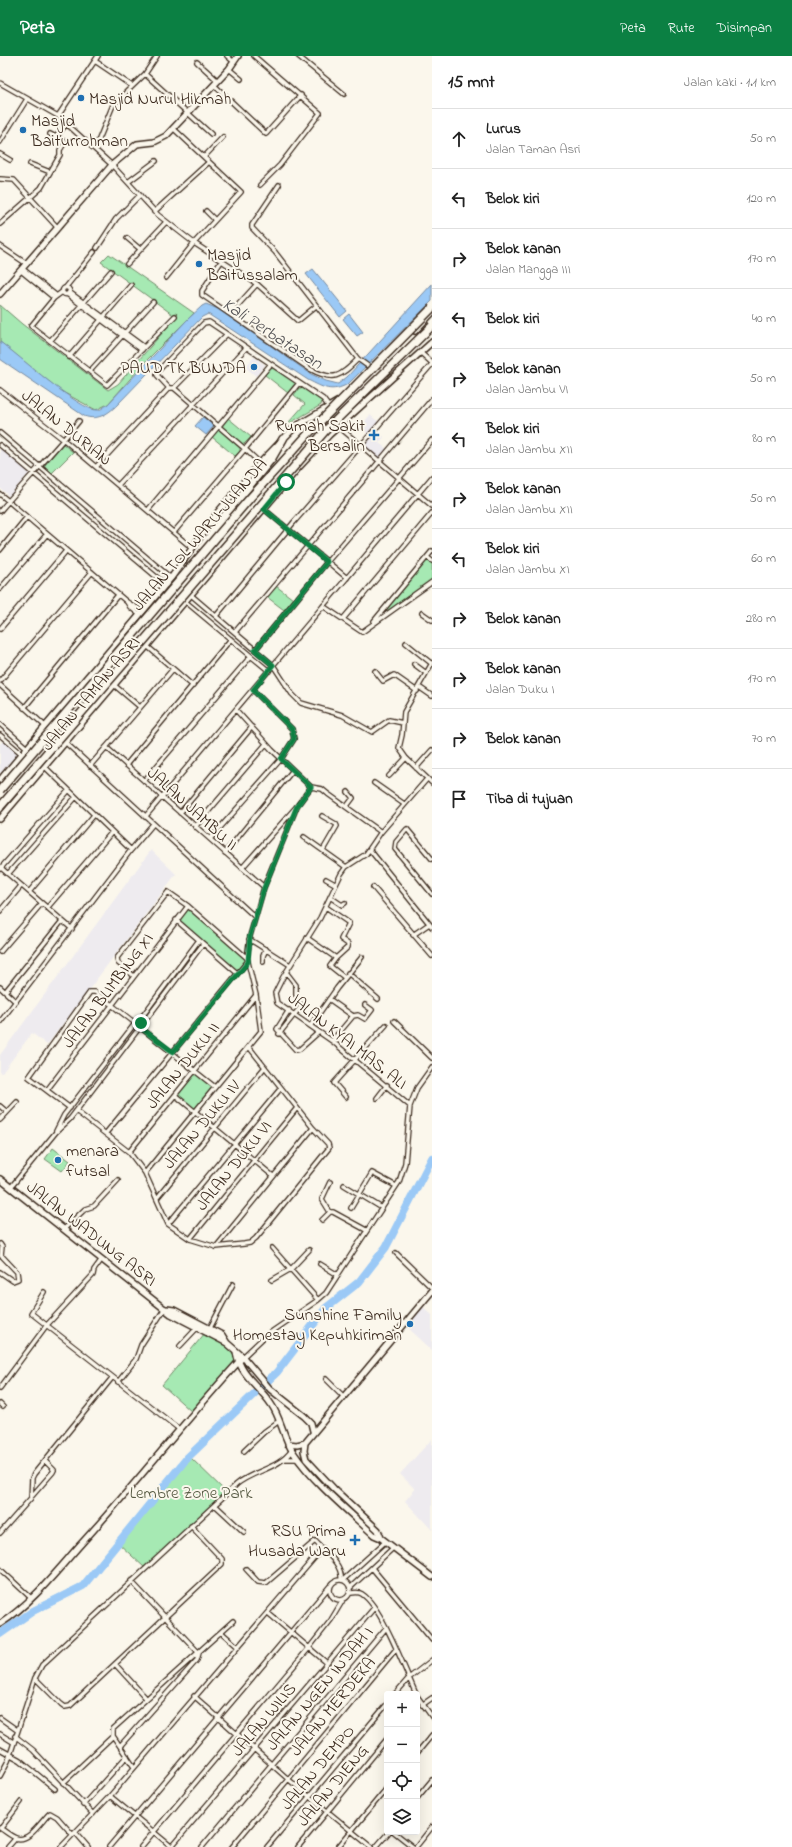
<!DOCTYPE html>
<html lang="id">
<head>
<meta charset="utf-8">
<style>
	:root { --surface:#fff; --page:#f2f2f2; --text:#222; --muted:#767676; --line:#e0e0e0; --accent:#0b8043 }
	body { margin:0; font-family:"Indie Flower",sans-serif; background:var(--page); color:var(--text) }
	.controls { position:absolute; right:12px; bottom:12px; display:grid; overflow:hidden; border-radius:4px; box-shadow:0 4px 16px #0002 }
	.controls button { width:36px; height:36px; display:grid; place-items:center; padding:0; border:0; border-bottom:1px solid var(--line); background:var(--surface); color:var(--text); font:20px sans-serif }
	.stop { position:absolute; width:12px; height:12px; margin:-9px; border:3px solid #0b8043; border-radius:50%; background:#fff }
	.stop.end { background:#0b8043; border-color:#fff; box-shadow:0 1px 4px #0008 }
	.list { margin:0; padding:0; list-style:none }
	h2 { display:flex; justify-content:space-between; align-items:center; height:52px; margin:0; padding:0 16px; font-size:17px }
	h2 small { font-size:13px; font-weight:400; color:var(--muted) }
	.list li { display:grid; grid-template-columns:26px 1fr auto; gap:12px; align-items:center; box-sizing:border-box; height:60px; padding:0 16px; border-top:1px solid var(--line) }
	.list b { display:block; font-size:15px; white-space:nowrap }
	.list p { margin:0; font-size:13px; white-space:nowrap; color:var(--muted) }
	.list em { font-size:13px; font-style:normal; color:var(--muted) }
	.icon { flex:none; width:22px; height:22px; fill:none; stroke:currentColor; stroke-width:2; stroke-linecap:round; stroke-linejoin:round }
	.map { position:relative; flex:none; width:432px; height:1791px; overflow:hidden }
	header { display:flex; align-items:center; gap:24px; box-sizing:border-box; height:56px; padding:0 20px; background:var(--accent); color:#fff }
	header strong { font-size:19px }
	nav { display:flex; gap:22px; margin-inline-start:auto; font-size:14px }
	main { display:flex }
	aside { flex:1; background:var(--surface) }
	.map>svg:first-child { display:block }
	.built { fill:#eeebef }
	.green { fill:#a6e9b3; stroke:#708a68 }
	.water { fill:#9bc9f6; stroke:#7589a0 }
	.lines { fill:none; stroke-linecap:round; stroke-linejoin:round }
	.river { stroke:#9bc9f6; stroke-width:8 }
	.street-casing { stroke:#3b2a1e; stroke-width:6 }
	.secondary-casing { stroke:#3b2a1e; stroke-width:8 }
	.highway-casing { stroke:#3b2a1e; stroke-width:10 }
	.street { stroke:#fbf7ec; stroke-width:3.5 }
	.secondary { stroke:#fbf7ec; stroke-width:5 }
	.highway { stroke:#fbf7ec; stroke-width:7 }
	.highway-bridge-casing { stroke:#3b2a1e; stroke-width:10; stroke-linecap:butt }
	.highway-bridge { stroke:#fbf7ec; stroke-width:7 }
	.route { stroke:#0b8043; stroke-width:5 }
	.poi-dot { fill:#1f6fb2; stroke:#fbf7ec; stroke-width:1.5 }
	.labels { text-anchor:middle; stroke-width:4; stroke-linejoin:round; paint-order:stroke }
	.poi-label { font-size:17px; fill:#3b2a1e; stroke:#fbf7ec; text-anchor:start }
	.street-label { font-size:17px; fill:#3b2a1e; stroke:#fbf7ec }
	.park-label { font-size:17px; fill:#565a43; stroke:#fbf7ec }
	.water-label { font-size:18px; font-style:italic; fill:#535254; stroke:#fbf7ec }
</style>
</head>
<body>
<header>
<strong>Peta</strong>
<nav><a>Peta</a><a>Rute</a><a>Disimpan</a></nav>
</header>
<main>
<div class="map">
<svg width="432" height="1791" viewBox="0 0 432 1791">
	<rect width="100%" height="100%" fill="#fbf7ec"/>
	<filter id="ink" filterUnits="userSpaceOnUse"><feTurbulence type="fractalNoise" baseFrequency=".025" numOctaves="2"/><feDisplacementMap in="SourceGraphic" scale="8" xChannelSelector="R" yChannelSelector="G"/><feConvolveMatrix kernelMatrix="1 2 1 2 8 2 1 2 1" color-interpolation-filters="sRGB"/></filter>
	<g filter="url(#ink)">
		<!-- built -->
		<path class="built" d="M254,301L265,309L256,320L245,311Z
			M370,359L381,368L376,374L384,381L379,387L387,393L378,402L363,388L362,385L368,378L360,371Z
			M0,391L30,416L9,440L0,432Z
			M6,682L20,694L0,718V688Z
			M151,794L176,818L47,989L32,977L2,1017L0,1016V999Z
			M422,1250L432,1259V1294L406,1270Z
			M432,1383V1474L405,1445L415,1433L400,1418Z"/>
		<!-- green -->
		<path class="green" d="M109,198L194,257L146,305L108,348L96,354L59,334L0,286V249L22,268L108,334L118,328L176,261L101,206Z
			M271,311L296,327L288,337L265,319Z
			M299,332H303L322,345L321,349L290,367L289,366L305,348L294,339Z
			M228,362L251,381L243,389L222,371Z
			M217,374H220L240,392V395L235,400L212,381Z
			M63,388L73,396L52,417L44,410Z
			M428,503L432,506V525L378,562Z
			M276,530L293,543L284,554L267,541Z
			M188,852L246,904L242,910L236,914L179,864Z
			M196,1016L213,1031L195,1055L177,1040Z
			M53,1092L70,1105L62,1115L45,1103Z
			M205,1277C221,1283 232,1288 236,1306L192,1356L162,1329Z
			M189,1400L227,1437L145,1512L118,1487Z"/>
		<!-- water -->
		<path class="water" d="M313,213L347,255L340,261L306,218Z
			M432,228V245L348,328C331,337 324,332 308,324L208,258L202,261L117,349C108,358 97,365 84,360L0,303V286C18,298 80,356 98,354C101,354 105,350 108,348L187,264L202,250L206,248L218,253L311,318L326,325L338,328L347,321Z
			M349,258L363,276L357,280L343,263Z
			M203,361L214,370L206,379L195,370Z"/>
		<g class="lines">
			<!-- river -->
			<path class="river" d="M0,1578L33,1555L83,1530L187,1402L277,1316L326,1252L359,1226L386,1191L432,1102"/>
			<defs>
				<path id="street" d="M227,0L234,6
					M254,0L320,57L280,109L260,129
					M298,0L344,38
					M95,5L132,30
					M197,6L218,25
					M229,13L241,23
					M145,18L211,78
					M0,27L58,60L112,109L158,159L194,187L257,228L298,265L316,250
					M214,29L266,78L301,39
					M58,60L98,0
					M56,81L67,67
					M0,86L27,43
					M95,93L113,49L145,18L157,0
					M0,98L10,104
					M204,101L223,81
					M30,108L50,116
					M0,123L14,124L58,172
					M128,126L156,105
					M279,129L252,169V172L275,196L358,303L372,313
					M206,155L215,164
					M154,156L209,106
					M0,168L41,132L60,99V94L65,86L50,78
					M127,182L140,193
					M0,190L27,208
					M97,192L116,163L140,139
					M222,204L202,235V239L310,313C334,326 340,321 358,303
					M127,208L166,166
					M23,213L57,240
					M21,215L54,242
					M166,222L194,187L241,136L173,72
					M66,231L94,196
					M62.5 235a3.5 3.5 0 1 1 7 0a3.5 3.5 0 1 1-7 0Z
					M62,236L54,242L31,270L107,329L175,260
					M69,236L144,291
					M67,238L142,294
					M238,249L257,228
					M50,285L111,215
					M421,297L432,307
					M69,301L131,229
					M90,315L153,246
					M174,332L226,279
					M0,334L64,384L192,492
					M338,370L432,450
					M0,377L171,522
					M0,389L166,529
					M260,407L245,393L299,327
					M96,411L169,332
					M118,429L246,292
					M0,438L127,546L142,555
					M264,453L347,522
					M148,454L270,309
					M0,455C26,424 54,396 79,365
					M174,476L245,393L174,332H169L157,319L158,315L204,267L209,266L323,343L329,351
					M0,494L27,461
					M427,501L432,505
					M0,533L47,478
					M191,539L273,609L292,638L301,647L342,659L372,676L389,664L403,667
					M127,546L130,551L140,559
					M186,546L269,615
					M323,550L362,576L432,526
					M422,557L432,564
					M216,560L294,466L432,308
					M343,563L432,457
					M374,565L432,495
					M0,573L66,495
					M235,576L432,343
					M406,587L432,608
					M147,590L193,630
					M255,594L327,506L432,384
					M432,607L404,656L402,679L399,692L406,702L432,727
					M414,608L426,617
					M375,615L383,625L394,619L417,635
					M0,625L92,516
					M0,629L45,670
					M114,629L140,651
					M419,631L432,640
					M24,652L118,539
					M236,654L272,694L311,731
					M0,668L27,692
					M0,679L22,698
					M66,687L255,861
					M106,691L264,831
					M126,709L231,583
					M90,710L173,613
					M45,711L131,794
					M416,712L432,694
					M389,720L406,702
					M144,725L251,600
					M374,727L404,748
					M311,731L322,733L328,738L381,776
					M347,750L353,742L348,736
					M180,757L252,671
					M322,760L336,768L337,770L323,794
					M145,761L432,421
					M195,771L266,688
					M304,781L346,811
					M210,783L281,703L294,683L292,673L253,634
					M370,794L432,871
					M225,797L293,714
					M432,803L407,773L396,786L395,793L432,838
					M0,811L72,873
					M242,812L297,750L311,731
					M0,813L69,734
					M8,818L76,741
					M326,823L335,828
					M373,831L432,900
					M29,836L94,759
					M330,841L342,849L345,847
					M47,852L112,776
					M0,855L21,830
					M176,864L237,917
					M413,879L429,868
					M307,882L336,902L348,891V888L341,883L349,867L326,851
					M249,883L290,909
					M0,896L42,847
					M336,902L330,910L345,922
					M263,906V900L266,893
					M286,916L296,929V939
					M348,917L378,943
					M134,920L118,907L117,902L168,836L188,850L247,902
					M0,931L16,946
					M5,936L62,865
					M329,943L353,960
					M289,954L277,973L296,994L300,993L319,976
					M394,965L432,1002
					M0,966L131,794L153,768
					M138,966L199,884
					M142,969L203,888
					M311,969L337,932L362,901
					M141,972L215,1031
					M279,978L302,949
					M332,985L353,960L358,959L365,963L372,954L365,949
					M47,1034L188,850
					M175,1039L273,1120
					M346,1041L334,1027L386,969
					M377,1042L387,1029
					M0,1050L7,1056
					M410,1050L332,985L277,947L275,937L283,921L320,862L341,818L346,811L366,798L381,776L427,723
					M70,1052L29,1021L90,936H95L135,967
					M76,1055L129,1096L145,1117L168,1168L190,1183L216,1191L244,1188L250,1187L256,1182L329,1092L328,1088L313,1072L249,991
					M0,1064L17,1046
					M56,1075L64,1059L133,970
					M106,1077L247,906
					M129,1096L256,939
					M145,1117L261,975L256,939L247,902L250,880L264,831L297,750
					M344,1129L382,1152
					M11,1131L56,1076L70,1063L137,975
					M157,1142L265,1011
					M351,1152L372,1117L396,1130
					M330,1156L322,1143L330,1126
					M322,1164L330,1156H333L366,1174
					M168,1168L281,1032
					M64,1173L85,1153L94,1150L118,1124
					M190,1183L297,1052
					M0,1188L2,1191L1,1200
					M216,1191L313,1072
					M272,1192L318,1244
					M396,1197L432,1232
					M320,1208L338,1219
					M0,1216L13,1225L18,1223L17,1216L1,1199
					M272,1224L291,1213L309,1194
					M44,1236L31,1257L179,1373
					M210,1272L233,1228
					M180,1290L197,1272
					M243,1301L264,1281L318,1244L326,1237L399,1126L405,1107L410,1050L417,1032L432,1011
					M326,1323L343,1340
					M118,1326L136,1303L141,1289L165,1252
					M0,1332L46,1270L93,1219L94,1214L102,1203
					M0,1348L3,1351
					M244,1395L264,1376L279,1365
					M285,1403H297
					M32,1440L53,1416L54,1414L45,1405
					M215,1449L244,1476
					M0,1477L31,1442L32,1422L34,1418L112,1322
					M372,1512L432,1584
					M0,1513L31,1542
					M246,1513L258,1526L266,1527L315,1485C325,1496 343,1508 341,1524
					M330 1534a10 10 0 1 1 20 0a10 10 0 1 1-20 0Z
					M343,1524L385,1486
					M131,1525L199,1597
					M350,1532L393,1492
					M350,1537C354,1537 358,1535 362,1538C382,1551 405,1614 416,1638
					M268,1557L327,1607
					M221,1576L238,1591
					M115,1608L146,1642
					M35,1622L61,1648L65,1651L70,1650L222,1508V1503L191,1470
					M395,1638L409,1622L432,1604
					M194,1640L288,1723L371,1791
					M417,1640L432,1661
					M422,1649L432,1642
					M0,1662L17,1674
					M0,1678L13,1686
					M15,1680L33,1694L93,1758
					M120,1690L197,1604L199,1597
					M0,1693L20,1704L55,1733
					M417,1697L432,1679
					M134,1711L113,1680V1673L233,1565
					M0,1720L8,1705L35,1622L42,1609L237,1428C254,1414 279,1413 292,1394
					M63,1727L113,1680
					M110,1740L172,1791
					M417,1742L432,1724
					M83,1749L127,1700
					M0,1772C5,1775 10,1780 16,1782C29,1787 42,1764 50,1757L57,1761L72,1778
					M1,1772L21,1746
					M75,1776L88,1791
					M394,1776L413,1791
					M8,1791L16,1782
					M61,1791L110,1740L322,1493
					M109,1791L330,1530
					M141,1791L309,1592L331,1564L343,1544
					M171,1791L374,1552
					M202,1791L386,1572
					M232,1791L396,1593
					M267,1791L387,1648
					M298,1791L387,1683
					M338,1791L387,1732
					M376,1791L389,1776
					M416,1791L432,1771"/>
				<path id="secondary" d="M0,238L112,109L137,88L154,86L166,80L229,13L238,0
					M415,275L432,257
					M0,724L171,522L218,456L260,407L295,371L337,346
					M0,763L300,410L329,379L432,286
					M0,1123L171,1258L227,1287
					M167,1253L174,1254L222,1279L227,1287L243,1301L270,1333L304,1360L311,1367L313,1375
					M236,1296C240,1319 259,1330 271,1348C281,1362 283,1381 293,1396C313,1426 347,1454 374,1479L381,1482L432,1521
					M288,1388L297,1389L305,1387
					M381,1482L378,1474L334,1433L306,1403L304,1395L305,1387L432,1235
					M0,1568C31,1548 56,1516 80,1489C136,1428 187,1362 243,1301"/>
				<path id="highway" d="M191,507L222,463L272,402L283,383"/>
			</defs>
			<!-- street casing -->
			<use href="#street" class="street-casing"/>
			<!-- secondary casing -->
			<use href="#secondary" class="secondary-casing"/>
			<!-- highway casing -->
			<use href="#highway" class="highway-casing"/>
			<!-- street -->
			<use href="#street" class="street"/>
			<!-- secondary -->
			<use href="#secondary" class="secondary"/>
			<!-- highway -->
			<use href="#highway" class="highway"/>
			<defs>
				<path id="highway-bridge" d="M0,734L250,442L308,378L432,252
					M0,751L325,375L432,270"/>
			</defs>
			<!-- highway-bridge casing -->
			<use href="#highway-bridge" class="highway-bridge-casing"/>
			<!-- highway-bridge -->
			<use href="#highway-bridge" class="highway-bridge"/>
		</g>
	</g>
	<g class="lines" filter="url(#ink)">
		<!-- route -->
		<path class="route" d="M141,967V972L173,996L248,906L250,880L264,832L297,750L311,731L281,703L294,683L292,673L253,634L273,609L255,594L327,506L264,453L286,426"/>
	</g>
	<!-- markers -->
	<g class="poi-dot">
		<circle cx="81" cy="42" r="4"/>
		<circle cx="23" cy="74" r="4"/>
		<circle cx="199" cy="208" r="4"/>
		<circle cx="254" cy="311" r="4"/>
		<path d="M372 373h4v4h4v4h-4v4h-4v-4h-4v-4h4z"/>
		<circle cx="58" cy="1104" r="4"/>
		<circle cx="410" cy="1268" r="4"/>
		<path d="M353 1478h4v4h4v4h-4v4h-4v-4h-4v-4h4z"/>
	</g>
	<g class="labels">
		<!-- poi labels -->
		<g class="poi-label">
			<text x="89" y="48">Masjid Nurul Hikmah</text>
			<text x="31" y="70">Masjid<tspan x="31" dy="20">Baiturrohman</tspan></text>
			<text x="207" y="204">Masjid<tspan x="207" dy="20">Baitussalam</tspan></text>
			<text x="246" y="317" text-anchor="end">PAUD TK BUNDA</text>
			<text x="365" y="375" text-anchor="end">Rumah Sakit<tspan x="365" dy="20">Bersalin</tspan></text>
			<text x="66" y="1100">menara<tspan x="66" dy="20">futsal</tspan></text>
			<text x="402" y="1264" text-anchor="end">Sunshine Family<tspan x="402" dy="20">Homestay Kepuhkiriman</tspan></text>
			<text x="346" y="1480" text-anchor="end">RSU Prima<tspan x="346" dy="20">Husada Waru</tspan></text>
		</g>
		<!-- street labels -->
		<g class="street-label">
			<text transform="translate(67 371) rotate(39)" y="6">JALAN DURIAN</text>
			<text transform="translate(199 478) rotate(-49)" y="6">JALAN TOL WARU–JUANDA</text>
			<text transform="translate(90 637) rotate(-50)" y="6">JALAN TAMAN ASRI</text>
			<text transform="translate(193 752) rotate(42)" y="6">JALAN JAMBU II</text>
			<text transform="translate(107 934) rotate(-53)" y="6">JALAN BLIMBING XI</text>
			<text transform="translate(348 984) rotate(38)" y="6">JALAN KYAI MAS. ALI</text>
			<text transform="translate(182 1009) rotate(-51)" y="6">JALAN DUKU II</text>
			<text transform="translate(201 1068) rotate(-50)" y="6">JALAN DUKU IV</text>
			<text transform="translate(233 1109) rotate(-51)" y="6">JALAN DUKU VI</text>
			<text transform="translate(92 1177) rotate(38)" y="6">JALAN WADUNG ASRI</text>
			<text transform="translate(319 1632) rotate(-50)" y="6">JALAN NGEN INDAH I</text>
			<text transform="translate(332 1650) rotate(-50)" y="6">JALAN MERDEKA</text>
			<text transform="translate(263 1663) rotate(-50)" y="6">JALAN WILIS</text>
			<text transform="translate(317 1711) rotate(-50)" y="6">JALAN DEMPO</text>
			<text transform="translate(332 1729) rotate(-50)" y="6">JALAN DIENG</text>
		</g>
		<!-- park labels -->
		<g class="park-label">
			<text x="191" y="1442">Lembre Zone Park</text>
		</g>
		<!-- water labels -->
		<g class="water-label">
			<text transform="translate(273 277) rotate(33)" y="6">Kali Perbatasan</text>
		</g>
	</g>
</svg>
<div class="controls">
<button>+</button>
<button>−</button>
<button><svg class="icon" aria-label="locate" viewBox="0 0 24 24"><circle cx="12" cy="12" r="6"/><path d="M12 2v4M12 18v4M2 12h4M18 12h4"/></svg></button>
<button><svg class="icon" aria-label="layers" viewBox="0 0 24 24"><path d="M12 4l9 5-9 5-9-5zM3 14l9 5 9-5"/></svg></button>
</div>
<div class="stop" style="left:286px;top:426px"></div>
<div class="stop end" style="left:141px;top:967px"></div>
</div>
<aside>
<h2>15 mnt<small>Jalan kaki · 1.1 km</small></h2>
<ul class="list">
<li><svg class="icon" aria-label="ahead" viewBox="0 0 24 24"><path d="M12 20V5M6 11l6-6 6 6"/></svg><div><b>Lurus</b><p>Jalan Taman Asri</p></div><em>50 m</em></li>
<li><svg class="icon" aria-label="left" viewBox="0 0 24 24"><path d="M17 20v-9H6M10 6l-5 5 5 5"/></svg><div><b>Belok kiri</b></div><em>120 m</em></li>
<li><svg class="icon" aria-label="right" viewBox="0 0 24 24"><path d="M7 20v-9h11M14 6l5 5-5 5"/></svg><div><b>Belok kanan</b><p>Jalan Mangga III</p></div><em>170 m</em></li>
<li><svg class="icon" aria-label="left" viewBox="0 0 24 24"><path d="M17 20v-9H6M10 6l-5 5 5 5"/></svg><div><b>Belok kiri</b></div><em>40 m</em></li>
<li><svg class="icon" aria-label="right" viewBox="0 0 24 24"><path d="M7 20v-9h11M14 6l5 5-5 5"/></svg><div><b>Belok kanan</b><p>Jalan Jambu VI</p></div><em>50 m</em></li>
<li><svg class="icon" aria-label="left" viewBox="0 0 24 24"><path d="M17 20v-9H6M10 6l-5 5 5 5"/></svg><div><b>Belok kiri</b><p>Jalan Jambu XII</p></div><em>80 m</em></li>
<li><svg class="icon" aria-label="right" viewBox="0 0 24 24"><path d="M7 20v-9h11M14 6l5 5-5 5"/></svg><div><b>Belok kanan</b><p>Jalan Jambu XII</p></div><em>50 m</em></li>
<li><svg class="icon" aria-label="left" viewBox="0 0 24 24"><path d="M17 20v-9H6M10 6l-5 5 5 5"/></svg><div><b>Belok kiri</b><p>Jalan Jambu XI</p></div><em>60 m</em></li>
<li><svg class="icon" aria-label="right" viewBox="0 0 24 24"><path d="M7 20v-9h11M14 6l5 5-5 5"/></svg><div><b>Belok kanan</b></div><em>280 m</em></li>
<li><svg class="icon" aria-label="right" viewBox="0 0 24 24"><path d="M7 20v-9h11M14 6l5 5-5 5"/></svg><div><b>Belok kanan</b><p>Jalan Duku I</p></div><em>170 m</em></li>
<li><svg class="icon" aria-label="right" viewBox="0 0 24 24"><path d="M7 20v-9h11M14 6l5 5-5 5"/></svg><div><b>Belok kanan</b></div><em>70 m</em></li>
<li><svg class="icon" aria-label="arrive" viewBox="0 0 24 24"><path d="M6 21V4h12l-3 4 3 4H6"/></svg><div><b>Tiba di tujuan</b></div></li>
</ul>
</aside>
</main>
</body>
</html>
